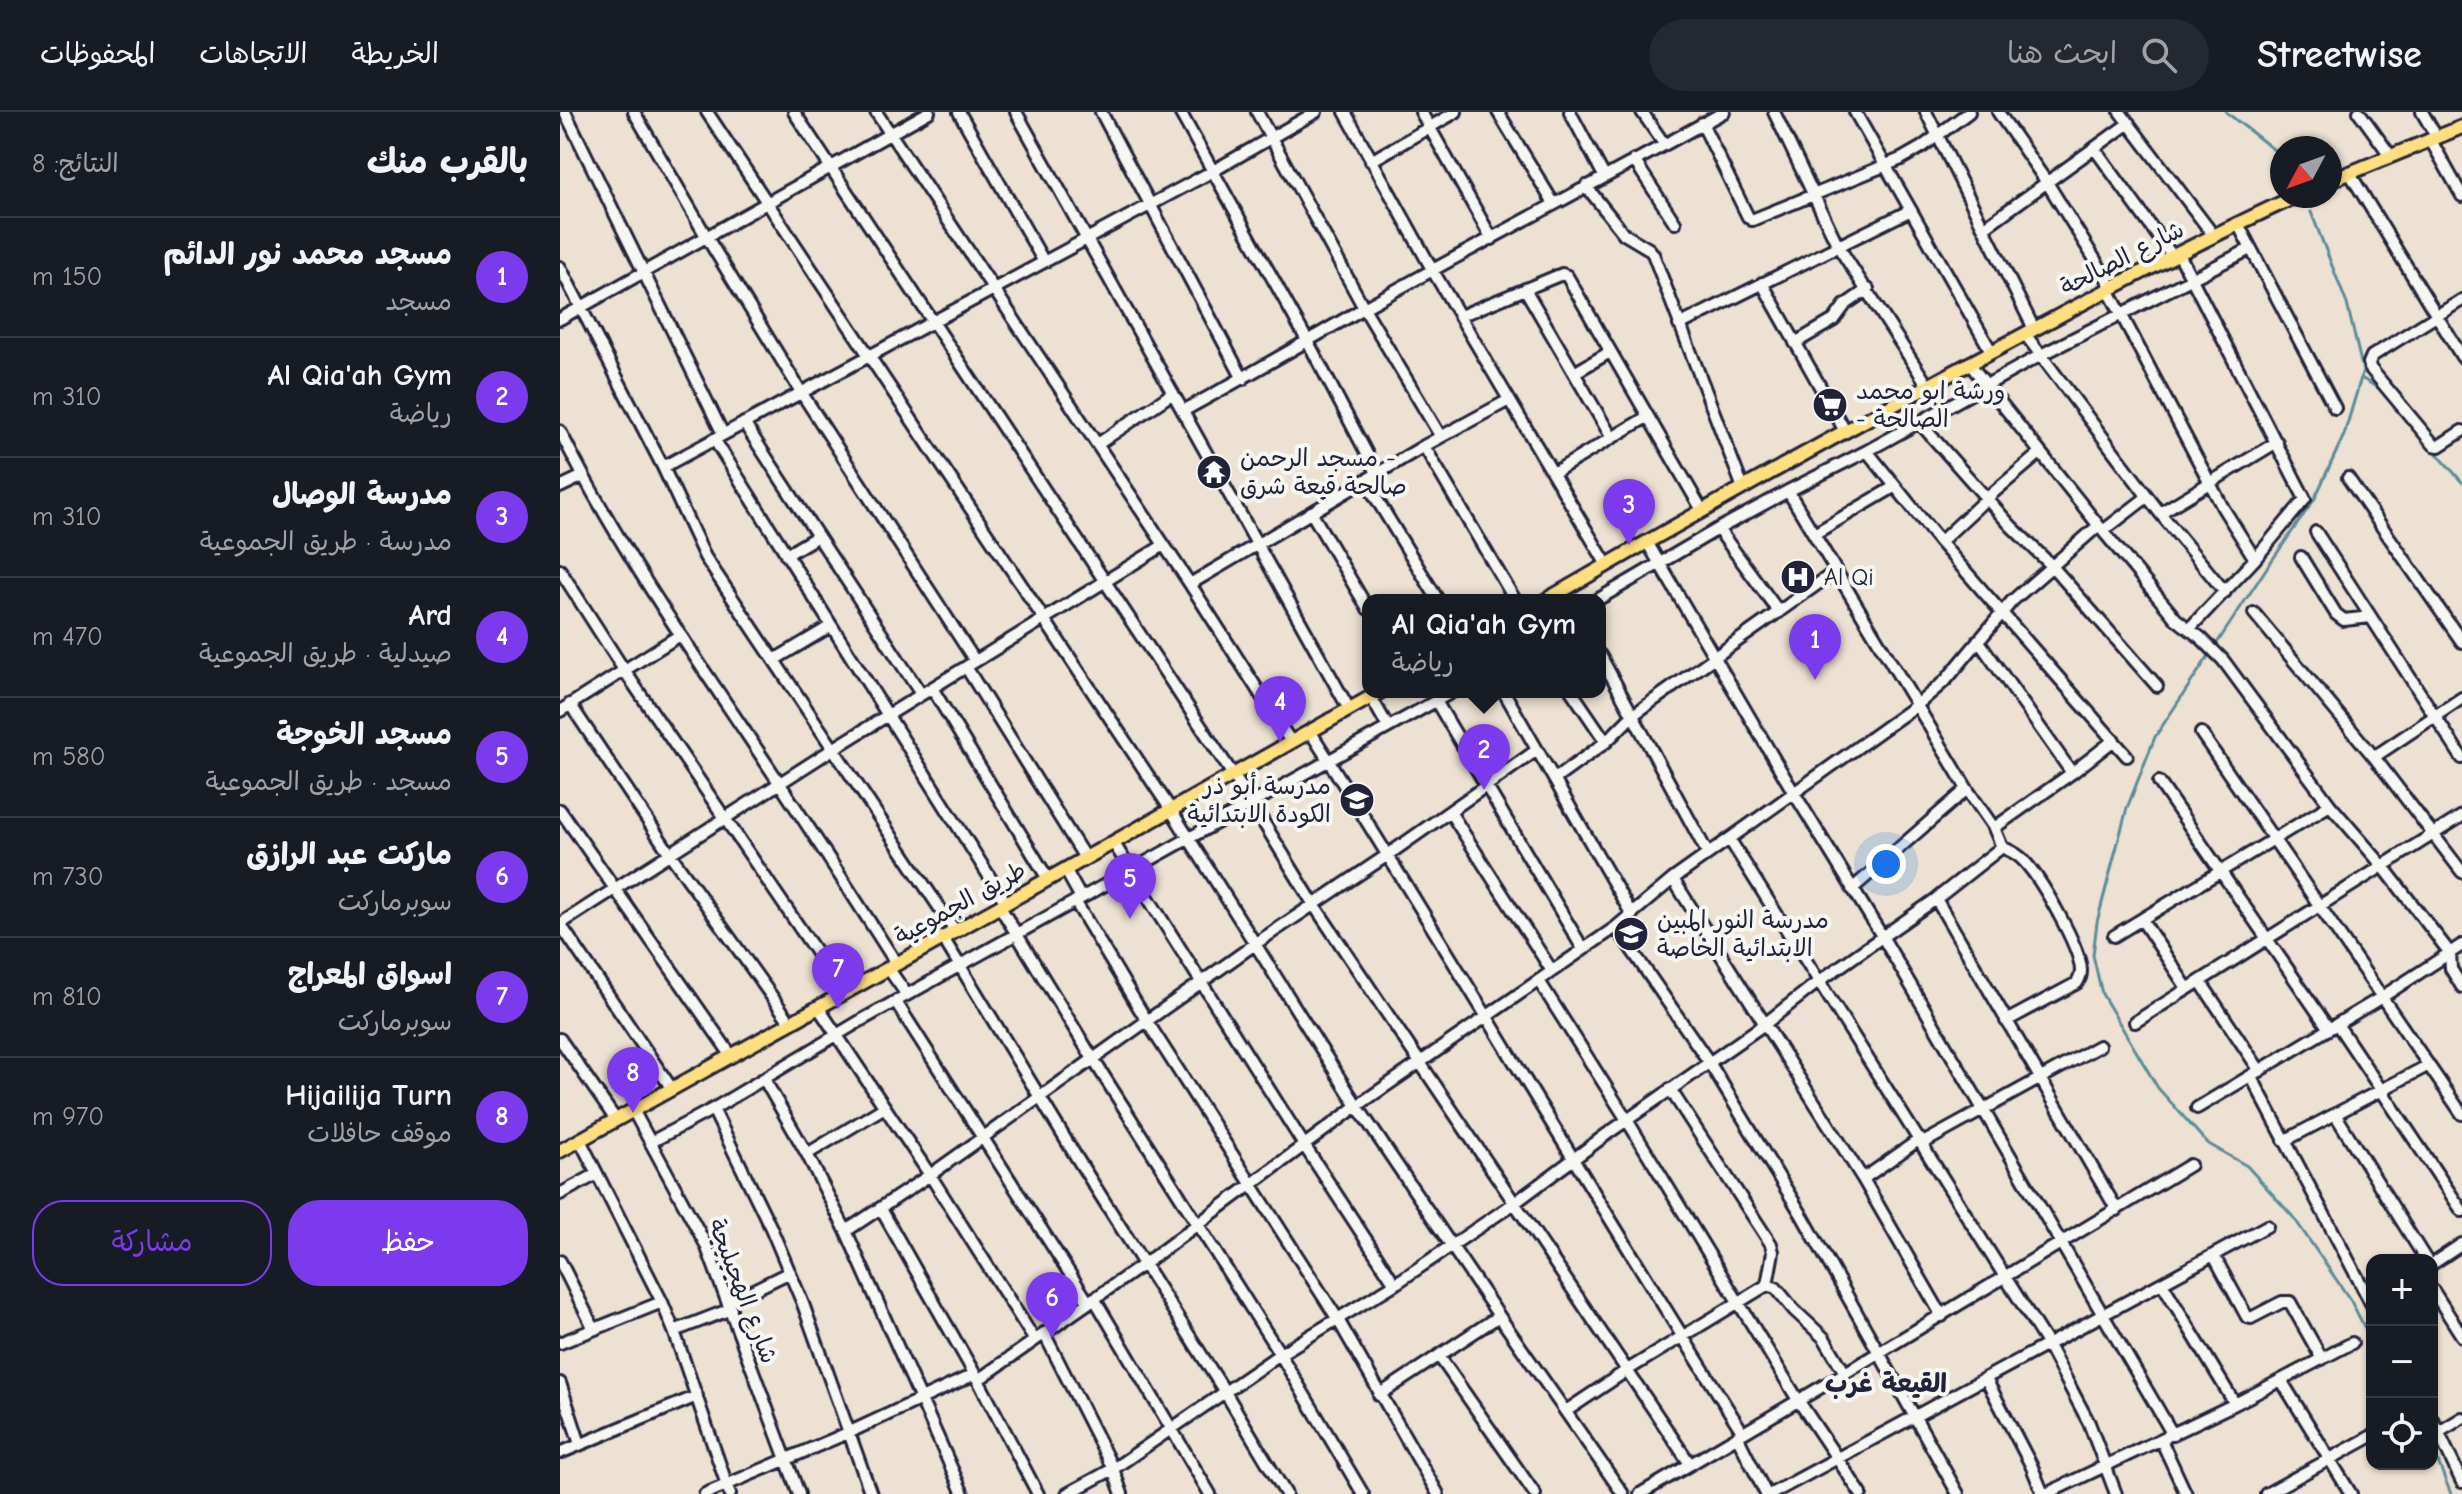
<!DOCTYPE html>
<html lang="ar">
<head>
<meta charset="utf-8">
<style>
	:root { --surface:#171b24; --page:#242831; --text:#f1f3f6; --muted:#9ea1a6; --line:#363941; --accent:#7c3aed }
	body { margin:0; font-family:"Comic Neue","Playpen Sans Arabic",sans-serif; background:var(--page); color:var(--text); direction:rtl }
	.controls { position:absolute; right:24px; bottom:24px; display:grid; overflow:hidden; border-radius:16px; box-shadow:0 2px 6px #0004 }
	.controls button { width:72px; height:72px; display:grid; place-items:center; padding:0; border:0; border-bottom:2px solid var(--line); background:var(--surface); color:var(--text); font:40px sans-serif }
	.compass { position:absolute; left:1710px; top:24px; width:72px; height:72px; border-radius:50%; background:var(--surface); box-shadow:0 2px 6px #0004; rotate:229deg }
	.you { position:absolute; left:1326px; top:752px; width:28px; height:28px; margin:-20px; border:6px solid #fff; border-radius:50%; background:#1a73e8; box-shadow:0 0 0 12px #1a73e833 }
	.badge { display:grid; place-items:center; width:52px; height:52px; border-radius:50%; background:var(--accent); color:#fff; font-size:26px; font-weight:700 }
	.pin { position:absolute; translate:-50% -66px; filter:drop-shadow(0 2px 4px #0008) }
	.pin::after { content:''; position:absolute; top:42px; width:28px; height:24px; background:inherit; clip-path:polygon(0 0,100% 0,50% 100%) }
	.popup { position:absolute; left:802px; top:482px; width:244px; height:104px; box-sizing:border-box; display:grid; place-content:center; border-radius:16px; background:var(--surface); filter:drop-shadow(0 2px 6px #0005); font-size:26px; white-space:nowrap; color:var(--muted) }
	.popup b { font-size:30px; color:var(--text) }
	.popup::after { content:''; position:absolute; left:50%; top:100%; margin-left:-16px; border:16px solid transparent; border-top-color:var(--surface) }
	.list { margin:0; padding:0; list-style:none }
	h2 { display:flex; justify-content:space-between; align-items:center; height:104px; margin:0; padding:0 32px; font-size:34px }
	h2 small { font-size:26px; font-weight:400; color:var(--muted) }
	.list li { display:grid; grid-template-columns:52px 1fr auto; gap:24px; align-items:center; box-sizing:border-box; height:120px; padding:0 32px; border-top:2px solid var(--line) }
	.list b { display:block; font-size:30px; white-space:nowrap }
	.list p { margin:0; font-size:26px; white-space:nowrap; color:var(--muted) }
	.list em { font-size:26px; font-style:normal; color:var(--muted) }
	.actions { display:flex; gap:16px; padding:24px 32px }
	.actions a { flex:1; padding:18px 0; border:2px solid var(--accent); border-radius:32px; text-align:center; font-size:28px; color:var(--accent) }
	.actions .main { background:var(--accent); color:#fff }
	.icon { flex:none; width:44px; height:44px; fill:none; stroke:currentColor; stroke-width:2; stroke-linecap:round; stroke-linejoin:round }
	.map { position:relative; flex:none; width:1902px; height:1382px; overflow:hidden; direction:ltr }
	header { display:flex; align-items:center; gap:48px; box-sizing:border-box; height:112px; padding:0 40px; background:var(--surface); border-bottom:2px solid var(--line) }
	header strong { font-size:38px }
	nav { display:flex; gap:44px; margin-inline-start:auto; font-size:28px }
	.search { width:560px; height:72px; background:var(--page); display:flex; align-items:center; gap:20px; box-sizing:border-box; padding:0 28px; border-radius:44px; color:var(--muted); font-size:30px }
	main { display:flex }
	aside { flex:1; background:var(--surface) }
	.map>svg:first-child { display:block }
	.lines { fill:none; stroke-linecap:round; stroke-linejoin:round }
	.stream { stroke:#5c8c9a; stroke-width:3 }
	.minor-casing { stroke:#22223b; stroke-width:16 }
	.major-casing { stroke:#22223b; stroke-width:18 }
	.minor { stroke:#f6f6f2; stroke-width:10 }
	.major { stroke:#fedf80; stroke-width:12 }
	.labels { text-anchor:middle; stroke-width:8; stroke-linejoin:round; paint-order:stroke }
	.street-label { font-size:24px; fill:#22223b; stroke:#f6f6f2 }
	.poi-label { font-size:24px; fill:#22223b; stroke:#f6f6f2; text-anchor:start }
	.neighbourhood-label { font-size:26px; font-weight:bold; fill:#22223b; stroke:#f6f6f2 }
</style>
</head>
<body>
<header>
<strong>Streetwise</strong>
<div class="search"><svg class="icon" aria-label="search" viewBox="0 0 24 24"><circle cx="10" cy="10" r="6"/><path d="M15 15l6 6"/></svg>ابحث هنا</div>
<nav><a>الخريطة</a><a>الاتجاهات</a><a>المحفوظات</a></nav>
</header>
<main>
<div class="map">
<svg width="1902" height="1382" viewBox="0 0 1902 1382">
	<rect width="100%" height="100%" fill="#ece1d2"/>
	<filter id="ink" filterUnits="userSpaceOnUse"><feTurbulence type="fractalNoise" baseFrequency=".0125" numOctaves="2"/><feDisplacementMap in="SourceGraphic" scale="16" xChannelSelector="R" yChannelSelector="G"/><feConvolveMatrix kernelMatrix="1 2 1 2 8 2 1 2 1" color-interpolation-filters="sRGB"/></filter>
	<g filter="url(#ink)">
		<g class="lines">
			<!-- stream -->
			<path class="stream" d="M1666,0L1718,41L1722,47
				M1751,100L1787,192L1803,259L1784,323L1754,388L1706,457L1595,625L1567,696L1537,810L1533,843L1542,882L1598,976L1647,1031L1687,1054L1734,1106L1791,1189L1812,1230
				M1801,266L1825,280
				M1873,337L1902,370
				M1872,1335L1891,1382"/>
			<defs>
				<path id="minor" d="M5,0L163,322
					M74,0L146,124L241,280L415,549
					M147,0L611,698L797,994L939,1204L1063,1382
					M234,0L691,690L754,793L1130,1352
					M316,0L630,472L731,630
					M399,0L484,150
					M456,0L789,597
					M541,0L683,267
					M620,0L748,230L817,361
					M697,0L804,196L881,325
					M785,0L873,159L1047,453
					M861,0L932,127
					M938,0L994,92
					M1010,0L1044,64
					M1082,0L1104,32
					M1214,0L1278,134L1368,274
					M1295,0L1431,239
					M1366,0L1474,217
					M1438,0L1488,72L1552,175
					M1560,0L1654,124
					M1799,0L1830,43
					M1862,0L1876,24
					M1142,11L1188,105L1192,108L1341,47L1362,35L1409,0
					M1870,27L1902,84
					M1535,37L1613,145
					M1074,48L1115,111
					M811,49L896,0
					M1789,60L1902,245
					M1026,74L1064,122L1089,137L1093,142L1183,376
					M1678,112L1775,296
					M1425,115L1569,11
					M1619,142L1745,387L1695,447L1629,517
					M0,155L103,355L145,445L395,819
					M1202,171L1285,319
					M965,177L1052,326
					M1548,177L1663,396L1695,447
					M1902,188L1812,244L1809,251L1810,256L1874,333L1879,334L1902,319
					M900,204L1002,162L1007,164L1142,398
					M0,207L369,0
					M1119,213L1351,98
					M1465,222L1600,401L1665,480
					M1235,231L1274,208L1285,193L1308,177
					M1409,251L1543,419L1616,507L1641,526L1663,548L1770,693L1822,753L1890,841L1891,857L1902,875
					M1014,261L1050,240
					M623,299C684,266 744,231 804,196C923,129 1044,67 1164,0
					M1359,310L1451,414L1491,453L1597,574
					M184,311L361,582
					M0,319C53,425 120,523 186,621C237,697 287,774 336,851
					M154,327L446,791
					M538,332L613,281
					M864,334L955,488
					M1307,339L1380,430L1567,644
					M103,355L653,59L756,0
					M993,361L1087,305
					M1788,366L1902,530
					M805,368L878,488
					M0,375L23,364
					M1228,379L1407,677L1434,716L1442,735C1450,739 1457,741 1463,748C1480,765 1521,836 1521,859C1521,864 1520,866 1517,871L1446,909
					M751,400L808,497
					M1600,401L1717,330
					M1158,417L1219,500
					M1543,419L1587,385
					M1756,420L1902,646
					M1254,422L1334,375
					M1087,430L1234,681L1322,824L1613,1323
					M1380,430L1427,386L1480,341
					M226,443L258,424
					M1741,445L1776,502L1784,508L1811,505
					M0,458L64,558L284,881
					M630,472L864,334L949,288
					M1037,488L1158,417L1228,379L1307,339L1481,243L1690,137
					M1694,501L1814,645L1902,760
					M1418,528L1512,661
					M1040,543L1148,742
					M214,548L271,514
					M406,555L525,746
					M372,576L488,767
					M944,580L1072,803
					M1012,580L1046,630
					M811,585L828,615
					M876,589L1023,837
					M10,592L110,742L230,910
					M0,599L120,523
					M750,619C897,851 1036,1089 1183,1321
					M1641,621L1902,1002
					M1814,645L1902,586
					M995,667L1046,630L1073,603L1276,459
					M1599,670L1769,917
					M0,698L171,943
					M890,700L992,859
					M1434,716L1512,661L1554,628
					M1170,728L1488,1233L1529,1311L1556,1382
					M553,730L744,1033L835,1172
					M505,757L521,786
					M1113,767L1303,1067L1382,1204
					M1292,777L1407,677
					M1376,787L1557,1098
					M515,789L588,911L777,1206L878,1382
					M440,795L533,947L720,1242L803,1382
					M1582,808L1627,876
					M0,812L273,637L604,433
					M0,812L112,977
					M1056,815L1149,950L1243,1105L1398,1382
					M1554,824L1770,693
					M383,826L515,1043L665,1280L726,1382
					M328,856L347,883
					M979,869L1067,1008L1238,1288L1301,1382
					M1640,869L1700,959
					M336,890L528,1190
					M258,895L370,1063L474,1227
					M1575,910L1902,704
					M1777,912L1902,1099
					M0,927L56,1008
					M1691,964L1812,1193
					M204,967L247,1042L286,1119L403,1382
					M1110,977L1211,1132L1213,1140L1207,1173
					M1637,996L1822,885L1902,833
					M153,997L211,1116L243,1192L311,1382
					M73,998L146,1133L239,1382
					M1775,1002L1866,1148
					M20,1028L102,1190L114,1219L170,1382
					M1724,1029L1869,953
					M91,1030L153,997L300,909L892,580
					M1363,1031L1539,934
					M247,1042L325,995
					M1303,1067L1360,1027
					M0,1082L37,1062
					M321,1097L418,1268L478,1382
					M286,1119L370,1063L695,832L829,742L977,638
					M1654,1144L1687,1205L1691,1206L1722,1190H1730L1762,1247
					M0,1149L34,1217
					M1872,1152L1902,1132
					M1602,1171L1675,1292
					M1207,1173L1216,1176L1234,1198L1264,1226L1285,1261
					M1872,1177L1902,1224
					M534,1186L650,1382
					M169,1190L230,1160
					M114,1219L171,1197
					M484,1221L553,1357L562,1382
					M0,1231L102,1190
					M879,1244L975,1382
					M1426,1267L1471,1353L1483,1382
					M418,1268L584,1152L797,994L1056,815L1113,767L1357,593L1386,568L1452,489L1538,414
					M1721,1268L1791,1382
					M0,1271L20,1332
					M819,1283L939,1204
					M1006,1299L1069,1257L1207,1173
					M1872,1307L1902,1370
					M1879,1320L1902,1306
					M1177,1324L1206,1382
					M1601,1328L1626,1382
					M0,1341L137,1284
					M145,1382L290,1320L415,1262
					M507,1382L553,1357L720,1242L835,1172L956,1090L1047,1022L1206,911L1258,870L1376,787L1442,735
					M1080,1382L1285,1261L1630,1053
					M1211,1382L1707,1114
					M1486,1382L1675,1292L1792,1231
					M1706,1382L1812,1324"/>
				<path id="major" d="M1770,69L1902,15
					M986,488C1145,396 1305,307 1467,221C1556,173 1645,126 1737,84
					M0,1039L446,791L820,580"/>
			</defs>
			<!-- minor casing -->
			<use href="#minor" class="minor-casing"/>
			<!-- major casing -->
			<use href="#major" class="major-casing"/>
			<!-- minor -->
			<use href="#minor" class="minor"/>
			<!-- major -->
			<use href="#major" class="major"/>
		</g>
	</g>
	<!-- icons -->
	<defs>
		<symbol id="supermarket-disc" viewBox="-11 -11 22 22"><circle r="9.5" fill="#22223b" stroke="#f6f6f2"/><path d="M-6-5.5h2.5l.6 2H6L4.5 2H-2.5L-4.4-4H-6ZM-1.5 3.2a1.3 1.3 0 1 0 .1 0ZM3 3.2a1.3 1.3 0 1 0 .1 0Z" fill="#fff"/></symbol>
		<symbol id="temple-disc" viewBox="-11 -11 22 22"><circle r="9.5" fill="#22223b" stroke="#f6f6f2"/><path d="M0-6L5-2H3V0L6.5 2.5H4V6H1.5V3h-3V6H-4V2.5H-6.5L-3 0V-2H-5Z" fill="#fff"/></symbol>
		<symbol id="hospital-disc" viewBox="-11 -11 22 22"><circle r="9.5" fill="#22223b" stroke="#f6f6f2"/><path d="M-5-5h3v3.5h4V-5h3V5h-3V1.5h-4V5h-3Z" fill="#fff"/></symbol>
		<symbol id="school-disc" viewBox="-11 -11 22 22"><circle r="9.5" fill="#22223b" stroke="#f6f6f2"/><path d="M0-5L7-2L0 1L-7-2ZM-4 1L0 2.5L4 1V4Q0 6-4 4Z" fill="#fff"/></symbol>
	</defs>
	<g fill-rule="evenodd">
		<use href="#supermarket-disc" x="1250" y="273" width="40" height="40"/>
		<use href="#temple-disc" x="634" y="340" width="40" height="40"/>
		<use href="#hospital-disc" x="1218" y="445" width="40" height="40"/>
		<use href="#school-disc" x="777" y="668" width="40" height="40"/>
		<use href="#school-disc" x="1051" y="802" width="40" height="40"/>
	</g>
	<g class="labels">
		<!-- street labels -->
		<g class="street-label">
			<text transform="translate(1562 146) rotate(-27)" y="8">شارع الصالحة</text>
			<text transform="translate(400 791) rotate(-29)" y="8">طريق الجموعية</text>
			<text transform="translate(183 1179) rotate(69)" y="8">شارع الهجيليجة</text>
		</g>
		<!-- poi labels -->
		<g class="poi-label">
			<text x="1296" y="287">ورشة ابو محمد<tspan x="1296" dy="28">- الصالحة</tspan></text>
			<text x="680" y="354">مسجد الرحمن -<tspan x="680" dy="28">صالحة قيعة شرق</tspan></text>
			<text x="1264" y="473">Al Qi</text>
			<text x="771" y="682" text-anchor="end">مدرسة أبو ذر<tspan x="771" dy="28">الكودة الابتدائية</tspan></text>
			<text x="1097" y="816">مدرسة النور المبين<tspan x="1097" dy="28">الابتدائية الخاصة</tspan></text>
		</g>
		<!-- neighbourhood labels -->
		<g class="neighbourhood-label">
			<text x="1326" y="1280">القيعة غرب</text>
		</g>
	</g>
</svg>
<div class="controls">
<button>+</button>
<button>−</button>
<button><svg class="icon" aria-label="locate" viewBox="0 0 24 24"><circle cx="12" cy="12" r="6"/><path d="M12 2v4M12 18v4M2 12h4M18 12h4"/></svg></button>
</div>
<svg class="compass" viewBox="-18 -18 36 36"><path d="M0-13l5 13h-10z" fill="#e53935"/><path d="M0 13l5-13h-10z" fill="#9ea1a6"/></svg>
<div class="you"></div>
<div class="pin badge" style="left:1255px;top:568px">1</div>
<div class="pin badge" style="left:924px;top:678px">2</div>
<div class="popup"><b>Al Qia'ah Gym</b>رياضة</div>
<div class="pin badge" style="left:1069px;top:433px">3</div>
<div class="pin badge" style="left:720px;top:630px">4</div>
<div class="pin badge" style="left:570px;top:807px">5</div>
<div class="pin badge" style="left:492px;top:1226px">6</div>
<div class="pin badge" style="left:278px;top:897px">7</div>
<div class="pin badge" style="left:73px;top:1001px">8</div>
</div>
<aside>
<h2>بالقرب منك<small>النتائج: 8</small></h2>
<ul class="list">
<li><span class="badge">1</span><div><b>مسجد محمد نور الدائم</b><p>مسجد</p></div><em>150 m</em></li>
<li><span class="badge">2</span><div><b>Al Qia'ah Gym</b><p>رياضة</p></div><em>310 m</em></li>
<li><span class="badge">3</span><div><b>مدرسة الوصال</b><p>مدرسة · طريق الجموعية</p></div><em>310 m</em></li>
<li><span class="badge">4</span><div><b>Ard</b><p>صيدلية · طريق الجموعية</p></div><em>470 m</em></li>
<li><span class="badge">5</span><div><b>مسجد الخوجة</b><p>مسجد · طريق الجموعية</p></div><em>580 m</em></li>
<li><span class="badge">6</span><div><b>ماركت عبد الرازق</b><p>سوبرماركت</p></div><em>730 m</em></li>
<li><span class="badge">7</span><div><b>اسواق المعراج</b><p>سوبرماركت</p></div><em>810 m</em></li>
<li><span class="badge">8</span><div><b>Hijailija Turn</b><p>موقف حافلات</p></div><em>970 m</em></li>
</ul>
<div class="actions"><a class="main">حفظ</a><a>مشاركة</a></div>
</aside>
</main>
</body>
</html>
